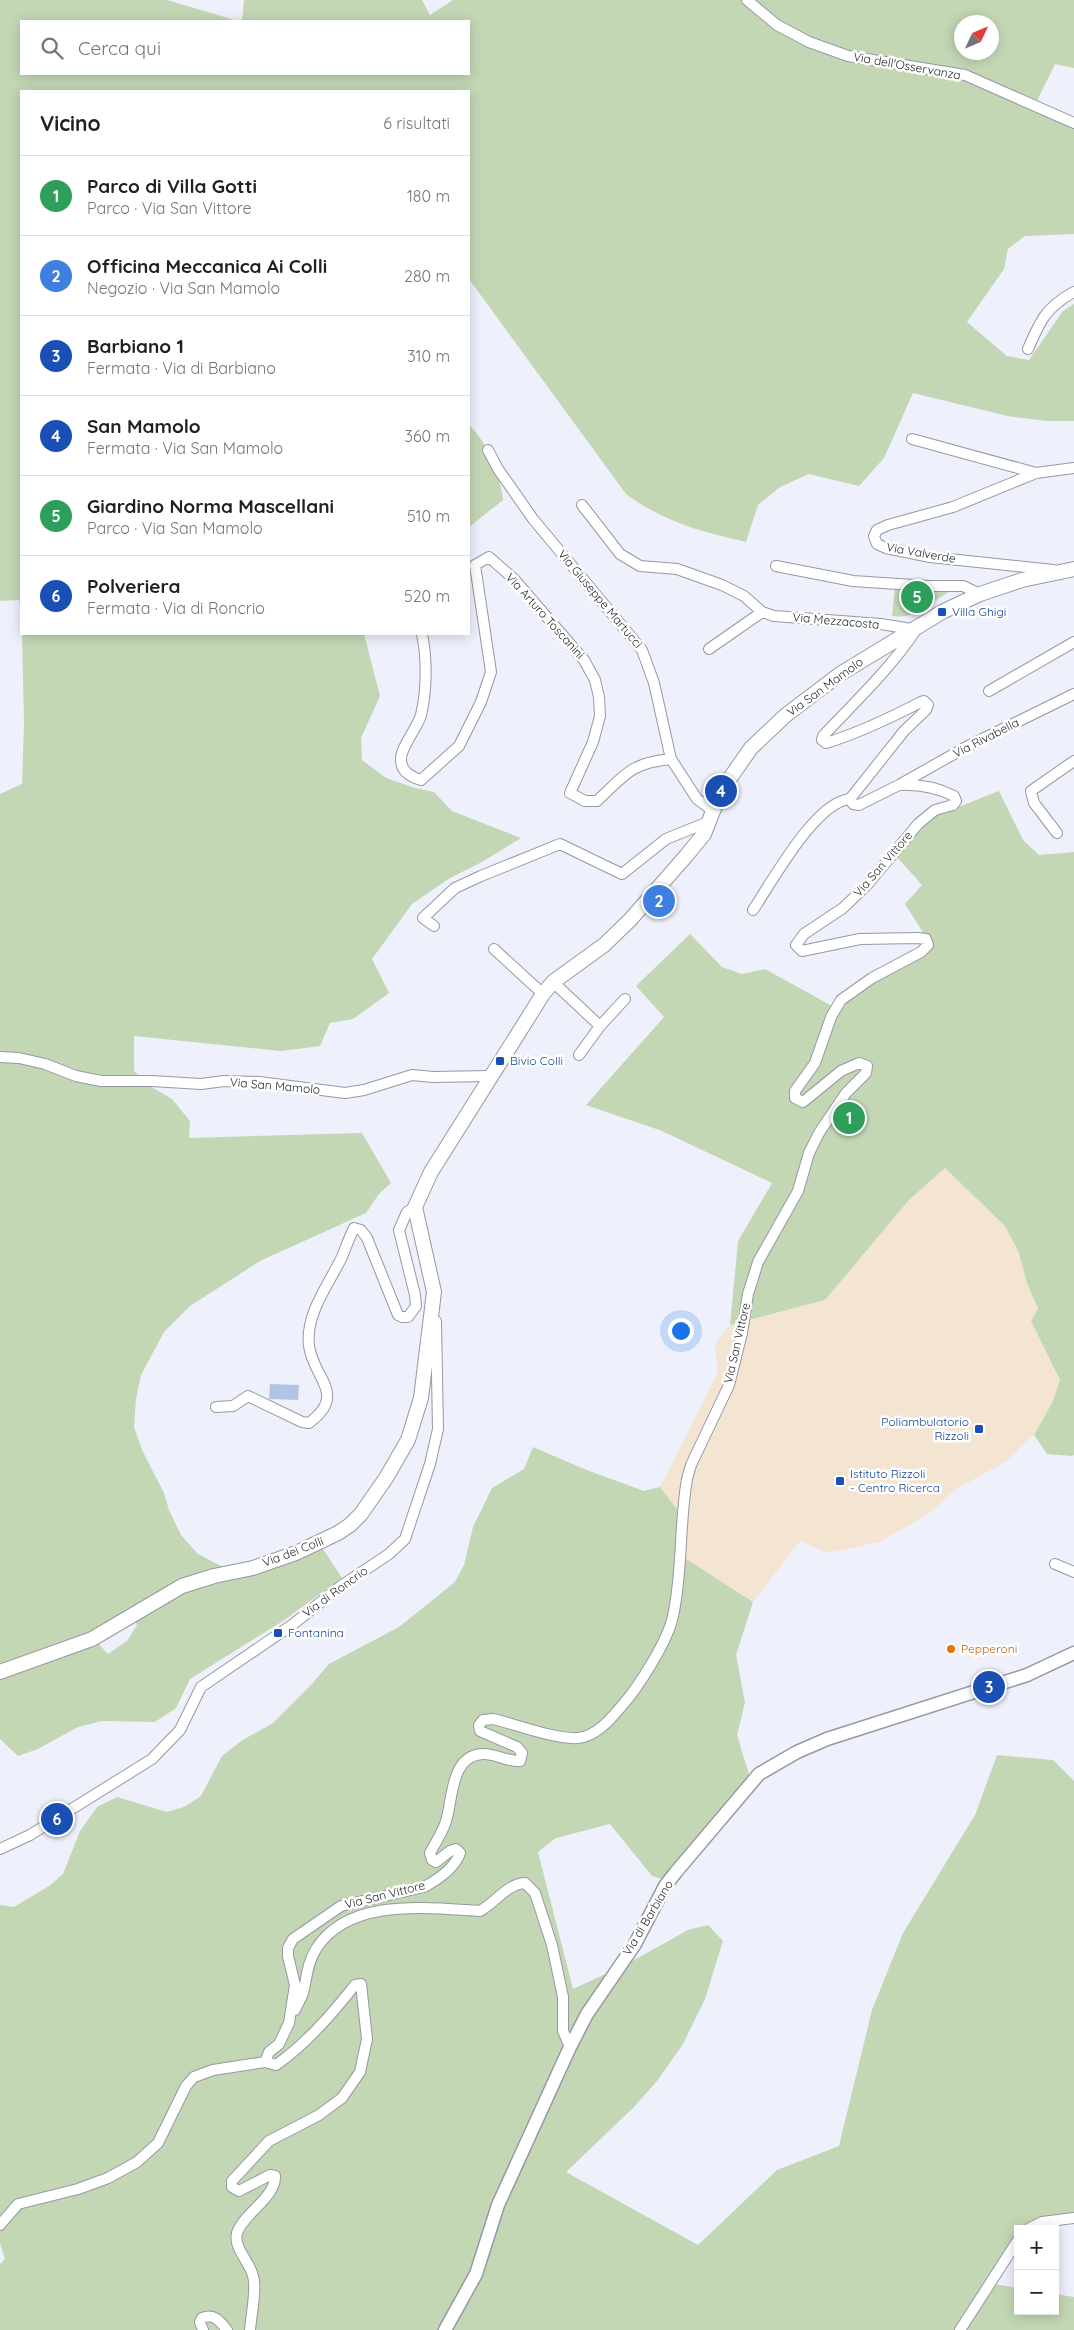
<!DOCTYPE html>
<html lang="it">
<head>
<meta charset="utf-8">
<style>
	:root { --surface:#fff; --page:#f2f2f2; --text:#202124; --muted:#757577; --line:#e0e0e0; --accent:#1a73e8 }
	body { margin:0; font-family:Quicksand,sans-serif; background:var(--page); color:var(--text) }
	.controls { position:absolute; right:15px; bottom:15px; display:grid; overflow:hidden; border-radius:0px; box-shadow:0 2px 12px #0003 }
	.controls button { width:45px; height:45px; display:grid; place-items:center; padding:0; border:0; border-bottom:1px solid var(--line); background:var(--surface); color:var(--text); font:25px sans-serif }
	.compass { position:absolute; left:954px; top:15px; width:45px; height:45px; border-radius:50%; background:var(--surface); box-shadow:0 2px 12px #0003; rotate:46deg }
	.you { position:absolute; left:680px; top:1330px; width:18px; height:18px; margin:-12px; border:4px solid #fff; border-radius:50%; background:#1a73e8; box-shadow:0 0 0 8px #1a73e833 }
	.badge { display:grid; place-items:center; width:32px; height:32px; border-radius:50%; background:var(--accent); color:#fff; font-size:16px; font-weight:700 }
	.pin { position:absolute; translate:-50% -50%; border:2px solid #fff; box-shadow:0 1px 5px #0006 }
	.list { margin:0; padding:0; list-style:none }
	h2 { display:flex; justify-content:space-between; align-items:center; height:65px; margin:0; padding:0 20px; font-size:21px }
	h2 small { font-size:16px; font-weight:400; color:var(--muted) }
	.list li { display:grid; grid-template-columns:32px 1fr auto; gap:15px; align-items:center; box-sizing:border-box; height:80px; padding:0 20px; border-top:1px solid var(--line) }
	.list b { display:block; font-size:19px; white-space:nowrap }
	.list p { margin:0; font-size:16px; white-space:nowrap; color:var(--muted) }
	.list em { font-size:16px; font-style:normal; color:var(--muted) }
	.icon { flex:none; width:28px; height:28px; fill:none; stroke:currentColor; stroke-width:2; stroke-linecap:round; stroke-linejoin:round }
	.map { position:relative; flex:none; width:1074px; height:2330px; overflow:hidden }
	.search { position:absolute; background:var(--surface); box-shadow:0 2px 12px #0003; left:20px; top:20px; width:450px; height:55px; display:flex; align-items:center; gap:12px; box-sizing:border-box; padding:0 18px; border-radius:0px; color:var(--muted); font-size:19px }
	.panel { position:absolute; background:var(--surface); box-shadow:0 2px 12px #0003; left:20px; top:90px; width:450px; height:545px; border-radius:0px }
	.map>svg:first-child { display:block }
	.medical { fill:#f4e4d2 }
	.green { fill:#c3d7b5; fill-rule:evenodd }
	.water { fill:#b1c4e4 }
	.lines { fill:none; stroke-linecap:round; stroke-linejoin:round }
	.minor-casing { stroke:#9698a3; stroke-width:12 }
	.tertiary-casing { stroke:#9698a3; stroke-width:15 }
	.secondary-casing { stroke:#9698a3; stroke-width:16 }
	.minor { stroke:#fff; stroke-width:10 }
	.tertiary { stroke:#fff; stroke-width:12 }
	.secondary { stroke:#fff; stroke-width:14 }
	.transit-dot { fill:#1a4fb4; stroke:#fff; stroke-width:2 }
	.food-dot { fill:#e8710a; stroke:#fff; stroke-width:2 }
	.labels { text-anchor:middle; stroke-width:5; stroke-linejoin:round; paint-order:stroke }
	.street-label { font-size:12px; fill:#28282d; stroke:#fff }
	.transit-label { font-size:12px; fill:#164399; stroke:#fff; text-anchor:start }
	.food-label { font-size:12px; fill:#c56008; stroke:#fff; text-anchor:start }
</style>
</head>
<body>
<div class="map">
<svg width="1074" height="2330" viewBox="0 0 1074 2330">
	<rect width="100%" height="100%" fill="#eef0fc"/>
	<!-- medical -->
	<path class="medical" d="M945,1168L1005,1226L1019,1253L1027,1283L1038,1309L1031,1321L1060,1380L1052,1403L1034,1435L1006,1462L959,1487L927,1515L879,1542L828,1553L800,1541L753,1602L677,1553L680,1513L660,1487L718,1372L715,1344L730,1325L825,1300L909,1200Z"/>
	<!-- green -->
	<path class="green" d="M0,0H167L238,21H21V74H469V21H242L244,0H422L430,15L453,0H1074V68L1055,64L1036,103L1074,127V234L1025,236L1008,249L1004,269L967,322L1007,356L1029,360L1063,311L1074,304V421H1047L1007,416L913,393L884,458L859,486L809,474L780,487L758,505L746,542C700,531 666,523 626,494L469,279V91H21V607L19,600L0,601ZM962,22H992V52H962Z
		M469,425C488,443 500,474 503,500L469,527Z
		M895,584L952,586L950,591C932,602 914,620 892,616Z
		M22,634H364L380,696L361,738L362,760L386,778L415,788L434,792L452,811L521,838L482,862L450,878L412,904L372,959L389,993L353,1019L330,1023L320,1046L281,1051L134,1036V1071L150,1086L172,1099L190,1121L189,1138L362,1133L391,1183L379,1194L366,1213L260,1261L190,1306L164,1332L141,1375L136,1399L134,1427L142,1450L164,1493L169,1510L181,1535L198,1554L229,1570L319,1543L342,1578L283,1621L190,1679L176,1708L155,1722L102,1721L78,1727L38,1749L18,1756L0,1739V794L22,784L24,723ZM133,1619L137,1625L127,1641L108,1654L95,1640Z
		M999,791L1023,840L1039,855L1074,852V1455L1072,1456L1047,1454L1034,1435L1052,1403L1060,1380L1031,1321L1038,1309L1027,1283L1019,1253L1005,1226L945,1168L909,1200L825,1300L730,1325L738,1241L772,1183L662,1131L586,1105L664,1017L636,986L690,934L722,967L742,974L765,969L832,1006L931,945L905,904L922,885L896,856L917,830L933,817Z
		M533,1447L584,1469L644,1491L660,1487L680,1513L677,1553L753,1602L736,1655L745,1702L737,1735L752,1784L670,1881L652,1876L610,1824L556,1838L538,1852L573,1989L627,1964L688,1930L708,1925L723,1941L705,1999L683,2044L657,2081L634,2107L566,2172L698,2245L777,2170L839,2146L872,2010L903,1933L975,1815L997,1755L1053,1760L1074,1781V2219L1031,2229H1018V2240L989,2283L1018,2288V2311H1055V2294L1074,2297V2330H0V2264L5,2259L0,2243V1905L14,1907L49,1886L63,1874L80,1831L97,1807L117,1797L167,1812L184,1807L201,1796L222,1756L241,1741L273,1723L310,1686L329,1664L399,1627L455,1582L464,1565L473,1527L492,1488L524,1469Z"/>
	<!-- water -->
	<path class="water" d="M270,1384L299,1385L298,1400L269,1399Z"/>
	<g class="lines">
		<defs>
			<path id="minor" d="M747,0L777,25L809,42L848,56L965,75L1074,123
				M1028,349C1040,321 1046,307 1074,292
				M912,439L1036,473
				M488,450L498,469L533,519L642,650L654,683L671,759L697,799L713,811
				M582,505L620,554L640,566L677,569L722,585L744,596L762,612L774,616L881,624L911,629
				M776,566L853,581L928,586H963L980,594
				M1053,570L930,557L886,548L877,544L874,536L877,530L888,525L953,507L1036,473L1074,468
				M916,630C890,669 855,702 823,736L822,740L826,743C859,733 890,718 921,702L924,701L928,705L926,710L904,731L850,799L853,804L859,805L899,785L968,746L1074,694
				M422,634C427,658 427,690 421,715C418,727 400,748 401,760C401,771 411,777 421,780L459,746L481,702L491,672L475,565L489,557L514,579L584,660L595,680L599,697L600,716L593,742L570,793L585,801H597C625,775 630,763 671,759
				M709,649L762,612
				M989,691L1074,642
				M1057,833L1034,803L1031,791L1074,761
				M753,910C772,882 815,802 850,799
				M434,926L423,918L455,888L481,876L560,844L622,874L666,839L708,822
				M494,949L543,994
				M553,982L600,1026
				M579,1055L600,1026L625,999
				M0,1057L19,1058L45,1064L76,1076L101,1081H152L201,1084L224,1081L259,1082L345,1093L364,1090L412,1075L433,1077L490,1076
				M216,1407L233,1406L248,1396L302,1422L309,1423C348,1394 313,1378 309,1346C305,1314 329,1284 342,1257C346,1247 349,1238 354,1228L361,1230L367,1238L398,1315L402,1317H408L416,1306L415,1295L399,1230L407,1212L415,1207
				M1055,1564L1074,1572
				M0,1849L30,1835L152,1759L180,1730L201,1687L292,1625L341,1586L389,1554L405,1539L430,1464L438,1429L436,1321
				M295,2010C297,2005 301,1999 303,1993C307,1978 307,1963 316,1949C349,1897 427,1908 480,1911C496,1902 507,1884 525,1883L535,1893L552,1945L563,1997V2031L570,2047
				M265,2062L269,2052L279,2044L289,2023L295,1985L288,1956V1948L293,1939L341,1906L424,1887C437,1880 455,1868 460,1853L456,1849L450,1851L436,1862L432,1860L430,1853C435,1843 443,1832 446,1821C453,1800 450,1756 482,1754C495,1753 507,1762 520,1761L522,1753L517,1747L480,1731L479,1725L483,1720L493,1719C515,1724 557,1740 578,1738C596,1736 609,1721 620,1708C638,1688 668,1641 673,1616C683,1571 679,1524 687,1479L691,1465L729,1385L742,1333L748,1294L758,1262L798,1191L809,1153L819,1133L846,1093L866,1073L867,1066L859,1063L841,1071L803,1102L795,1098V1091L815,1063L831,1017L841,1000L872,978L921,952L928,945L926,939L918,938L860,939L802,951L796,945L804,934L843,908L867,885L918,824L935,810L953,805L956,801L954,796C936,787 919,784 899,785
				M0,2225L18,2204L78,2189L108,2178L137,2162L158,2143L186,2086L194,2077L213,2070L265,2062L276,2065C307,2043 332,2014 355,1985L361,1984L367,2039L360,2072L342,2098L319,2115L269,2141L232,2181V2187L239,2191L270,2175L275,2176C276,2197 243,2214 237,2233C233,2248 250,2262 253,2276C257,2288 251,2316 250,2330
				M1028,2229L1042,2222L1074,2218
				M203,2330L200,2322L202,2318C214,2313 220,2321 227,2330
				M960,2330L1018,2240"/>
			<path id="tertiary" d="M445,2330L476,2274L498,2205L570,2047L587,2014L635,1944L665,1886L676,1872L759,1774L797,1752L827,1739L1027,1675L1074,1653"/>
			<path id="secondary" d="M0,1672L92,1639L182,1586L214,1576L253,1568L296,1553L338,1533L350,1525L361,1514L386,1478L408,1440L421,1398L434,1292L415,1207L431,1172L543,994L553,982L604,945L630,920L686,856L704,834L721,791L751,748L786,715L840,674L942,612L980,594L1022,580L1074,569"/>
		</defs>
		<!-- minor casing -->
		<use href="#minor" class="minor-casing"/>
		<!-- tertiary casing -->
		<use href="#tertiary" class="tertiary-casing"/>
		<!-- secondary casing -->
		<use href="#secondary" class="secondary-casing"/>
		<!-- minor -->
		<use href="#minor" class="minor"/>
		<!-- tertiary -->
		<use href="#tertiary" class="tertiary"/>
		<!-- secondary -->
		<use href="#secondary" class="secondary"/>
	</g>
	<!-- markers -->
	<g class="transit-dot">
		<rect x="937" y="607" width="10" height="10" rx="2.5"/>
		<rect x="495" y="1056" width="10" height="10" rx="2.5"/>
		<rect x="974" y="1424" width="10" height="10" rx="2.5"/>
		<rect x="835" y="1476" width="10" height="10" rx="2.5"/>
		<rect x="273" y="1628" width="10" height="10" rx="2.5"/>
	</g>
	<circle class="food-dot" cx="951" cy="1649" r="5"/>
	<g class="labels">
		<!-- street labels -->
		<g class="street-label">
			<text transform="translate(907 66) rotate(10)" y="4">Via dell'Osservanza</text>
			<text transform="translate(921 553) rotate(10)" y="4">Via Valverde</text>
			<text transform="translate(600 599) rotate(50)" y="4">Via Giuseppe Martucci</text>
			<text transform="translate(545 616) rotate(48)" y="4">Via Arturo Toscanini</text>
			<text transform="translate(836 621) rotate(5)" y="4">Via Mezzacosta</text>
			<text transform="translate(825 687) rotate(-36)" y="4">Via San Mamolo</text>
			<text transform="translate(986 738) rotate(-27)" y="4">Via Rivabella</text>
			<text transform="translate(883 864) rotate(-49)" y="4">Via San Vittore</text>
			<text transform="translate(275 1086) rotate(5)" y="4">Via San Mamolo</text>
			<text transform="translate(737 1343) rotate(-77)" y="4">Via San Vittore</text>
			<text transform="translate(293 1552) rotate(-21)" y="4">Via dei Colli</text>
			<text transform="translate(335 1592) rotate(-36)" y="4">Via di Roncrio</text>
			<text transform="translate(385 1895) rotate(-14)" y="4">Via San Vittore</text>
			<text transform="translate(648 1918) rotate(-59)" y="4">Via di Barbiano</text>
		</g>
		<!-- transit labels -->
		<g class="transit-label">
			<text x="952" y="616">Villa Ghigi</text>
			<text x="510" y="1065">Bivio Colli</text>
			<text x="969" y="1426" text-anchor="end">Poliambulatorio<tspan x="969" dy="14">Rizzoli</tspan></text>
			<text x="850" y="1478">Istituto Rizzoli<tspan x="850" dy="14">- Centro Ricerca</tspan></text>
			<text x="288" y="1637">Fontanina</text>
		</g>
		<!-- food labels -->
		<g class="food-label">
			<text x="961" y="1653">Pepperoni</text>
		</g>
	</g>
</svg>
<div class="controls">
<button>+</button>
<button>−</button>
</div>
<svg class="compass" viewBox="-18 -18 36 36"><path d="M0-13l5 13h-10z" fill="#e53935"/><path d="M0 13l5-13h-10z" fill="#757577"/></svg>
<div class="you"></div>
<div class="pin badge" style="left:849px;top:1118px;background:#2e9e5b">1</div>
<div class="pin badge" style="left:659px;top:901px;background:#3f7fe0">2</div>
<div class="pin badge" style="left:989px;top:1687px;background:#1a4fb4">3</div>
<div class="pin badge" style="left:721px;top:791px;background:#1a4fb4">4</div>
<div class="pin badge" style="left:917px;top:597px;background:#2e9e5b">5</div>
<div class="pin badge" style="left:57px;top:1819px;background:#1a4fb4">6</div>
<div class="search"><svg class="icon" aria-label="search" viewBox="0 0 24 24"><circle cx="10" cy="10" r="6"/><path d="M15 15l6 6"/></svg>Cerca qui</div>
<section class="panel">
<h2>Vicino<small>6 risultati</small></h2>
<ul class="list">
<li><span class="badge" style="background:#2e9e5b">1</span><div><b>Parco di Villa Gotti</b><p>Parco · Via San Vittore</p></div><em>180 m</em></li>
<li><span class="badge" style="background:#3f7fe0">2</span><div><b>Officina Meccanica Ai Colli</b><p>Negozio · Via San Mamolo</p></div><em>280 m</em></li>
<li><span class="badge" style="background:#1a4fb4">3</span><div><b>Barbiano 1</b><p>Fermata · Via di Barbiano</p></div><em>310 m</em></li>
<li><span class="badge" style="background:#1a4fb4">4</span><div><b>San Mamolo</b><p>Fermata · Via San Mamolo</p></div><em>360 m</em></li>
<li><span class="badge" style="background:#2e9e5b">5</span><div><b>Giardino Norma Mascellani</b><p>Parco · Via San Mamolo</p></div><em>510 m</em></li>
<li><span class="badge" style="background:#1a4fb4">6</span><div><b>Polveriera</b><p>Fermata · Via di Roncrio</p></div><em>520 m</em></li>
</ul>
</section>
</div>
</body>
</html>
